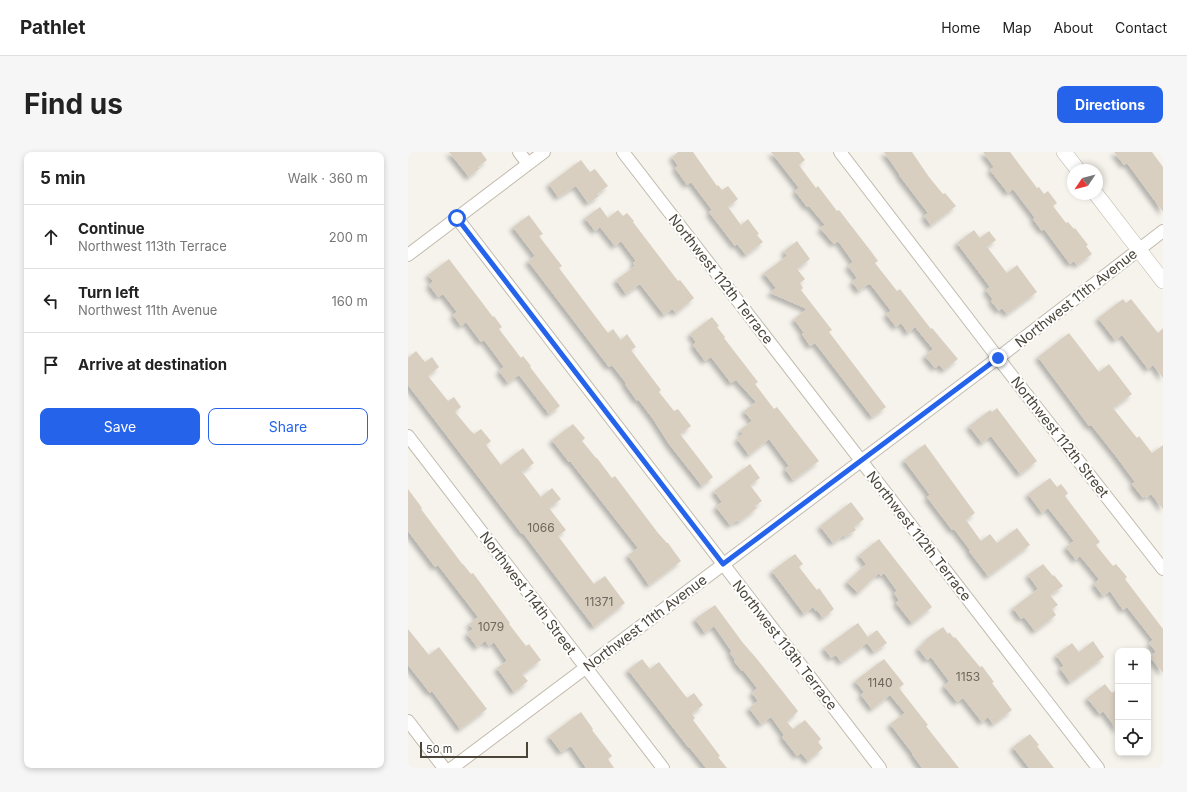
<!DOCTYPE html>
<html lang="en">
<head>
<meta charset="utf-8">
<style>
	:root { --surface:#fff; --page:#f6f6f6; --text:#222; --muted:#767676; --line:#e0e0e0; --accent:#2563eb }
	body { margin:0; font-family:Inter,sans-serif; background:var(--page); color:var(--text) }
	.controls { position:absolute; right:12px; bottom:12px; display:grid; overflow:hidden; border-radius:8px; box-shadow:0 2px 6px #0003 }
	.controls button { width:36px; height:36px; display:grid; place-items:center; padding:0; border:0; border-bottom:1px solid var(--line); background:var(--surface); color:var(--text); font:20px sans-serif }
	.compass { position:absolute; left:659px; top:12px; width:36px; height:36px; border-radius:50%; background:var(--surface); box-shadow:0 2px 6px #0003; rotate:235deg }
	.scale { position:absolute; left:12px; bottom:10px; width:108px; box-sizing:border-box; padding-left:4px; border:2px solid #4b4439; border-top:0; font-size:11px; line-height:14px; white-space:nowrap; color:#4b4439; -webkit-text-stroke:3px #fff; paint-order:stroke }
	.stop { position:absolute; width:12px; height:12px; margin:-9px; border:3px solid #2563eb; border-radius:50%; background:#fff }
	.stop.end { background:#2563eb; border-color:#fff; box-shadow:0 1px 4px #0008 }
	.list { margin:0; padding:0; list-style:none }
	h2 { display:flex; justify-content:space-between; align-items:center; height:52px; margin:0; padding:0 16px; font-size:17px }
	h2 small { font-size:13px; font-weight:400; color:var(--muted) }
	.list li { display:grid; grid-template-columns:26px 1fr auto; gap:12px; align-items:center; box-sizing:border-box; height:64px; padding:0 16px; border-top:1px solid var(--line) }
	.list b { display:block; font-size:15px; white-space:nowrap }
	.list p { margin:0; font-size:13px; white-space:nowrap; color:var(--muted) }
	.list em { font-size:13px; font-style:normal; color:var(--muted) }
	.actions { display:flex; gap:8px; padding:12px 16px }
	.actions a { flex:1; padding:9px 0; border:1px solid var(--accent); border-radius:8px; text-align:center; font-size:14px; color:var(--accent) }
	.actions .main { background:var(--accent); color:#fff }
	.icon { flex:none; width:22px; height:22px; fill:none; stroke:currentColor; stroke-width:2; stroke-linecap:round; stroke-linejoin:round }
	.map { position:relative; flex:none; width:755px; height:616px; overflow:hidden; border-radius:8px }
	header { display:flex; align-items:center; gap:24px; box-sizing:border-box; height:56px; padding:0 20px; background:var(--surface); border-bottom:1px solid var(--line) }
	header strong { font-size:19px }
	nav { display:flex; gap:22px; margin-inline-start:auto; font-size:14px }
	.intro { display:flex; align-items:center; justify-content:space-between; box-sizing:border-box; height:96px; padding:0 24px }
	h1 { margin:0; font-size:28px }
	.button { padding:10px 18px; border-radius:8px; background:var(--accent); color:#fff; font-size:14px; font-weight:700 }
	main { display:flex; gap:24px; padding:0 24px }
	aside { flex:1; background:var(--surface); border-radius:8px; box-shadow:0 2px 6px #0003 }
	.map>svg:first-child { display:block }
	.building { fill:#d8cfc1; filter:url(#shadow) }
	.lines { fill:none; stroke-linecap:round; stroke-linejoin:round }
	.minor-casing { stroke:#c2bbae; stroke-width:14 }
	.tertiary-casing { stroke:#c2bbae; stroke-width:16 }
	.minor { stroke:#fff; stroke-width:12 }
	.tertiary { stroke:#fff; stroke-width:15 }
	.route { stroke:#2563eb; stroke-width:5 }
	.labels { text-anchor:middle; stroke-width:4; stroke-linejoin:round; paint-order:stroke }
	.number-label { font-size:12px; fill:#6e675b }
	.street-label { font-size:14px; fill:#4b4439; stroke:#fff }
</style>
</head>
<body>
<header>
<strong>Pathlet</strong>
<nav><a>Home</a><a>Map</a><a>About</a><a>Contact</a></nav>
</header>
<div class="intro"><h1>Find us</h1><a class="button">Directions</a></div>
<main>
<aside>
<h2>5 min<small>Walk · 360 m</small></h2>
<ul class="list">
<li><svg class="icon" aria-label="ahead" viewBox="0 0 24 24"><path d="M12 20V5M6 11l6-6 6 6"/></svg><div><b>Continue</b><p>Northwest 113th Terrace</p></div><em>200 m</em></li>
<li><svg class="icon" aria-label="left" viewBox="0 0 24 24"><path d="M17 20v-9H6M10 6l-5 5 5 5"/></svg><div><b>Turn left</b><p>Northwest 11th Avenue</p></div><em>160 m</em></li>
<li><svg class="icon" aria-label="arrive" viewBox="0 0 24 24"><path d="M6 21V4h12l-3 4 3 4H6"/></svg><div><b>Arrive at destination</b></div></li>
</ul>
<div class="actions"><a class="main">Save</a><a>Share</a></div>
</aside>
<div class="map">
<svg width="755" height="616" viewBox="0 0 755 616">
	<defs>
		<filter id="shadow"><feDropShadow dx="-3.5" dy="3.5" stdDeviation="2" flood-color="#0004"/></filter>
	</defs>
	<rect width="100%" height="100%" fill="#f6f3ec"/>
	<!-- building -->
	<path class="building" d="M41,0H73L79,8L70,15L72,16L61,25Z
		M270,0H285L309,34L310,33L314,38L320,34L330,47L320,55L333,73L340,67L351,82L349,83L355,90L338,103L329,92L327,94L301,60L304,58L283,30L279,33L267,16L270,14L264,5Z
		M363,0H391L397,8L391,13L408,36L410,34L429,59L431,58L462,98L470,109L467,111L489,139L492,137L523,177L524,176L550,207L536,218L531,213L527,216L517,204L525,197L507,175L500,181L493,171L488,175L478,162L483,159L463,133H462L460,132L451,139L444,130L449,126L440,114L445,110L430,89L426,92L412,76L417,73L401,54L399,55L387,39L391,36Z
		M476,0H504L521,25L535,42L537,41L548,54L523,73L516,64L520,61L491,23H492Z
		M575,0H602L629,36L631,35L636,42L640,39L649,51L645,54L658,71L660,70L666,77L667,76L680,93L678,94L684,102L669,113L666,109L662,112L636,77L634,79L625,67L627,66L605,37L600,41L582,18L586,15Z
		M706,0H744L755,15V60L719,11L716,13Z
		M173,8L182,20L187,17L200,34L189,42L191,44L180,51L168,34L150,45L141,32Z
		M192,55L200,66L210,58L215,64L219,61L226,69L225,70L270,129L272,128L286,146L268,161L264,157L256,163L232,132L218,142L208,128L227,114L225,111L228,109L213,89L207,94L192,75L187,79L177,66Z
		M121,63L135,82L131,84L154,114L151,116L200,181L205,177L213,188L219,182L228,195L223,198L253,238L251,240L266,259L270,257L283,274L272,282L305,325L294,334L261,292L245,267L230,247L229,249L217,232L218,231L204,213L201,215L120,109L127,104L105,75Z
		M566,78L572,86L581,79L588,88L579,95L599,121L609,113L629,140L599,162L594,156L591,159L583,149L585,148L578,138L582,135L549,91Z
		M389,89L402,107L389,117L397,127L392,131L395,136L393,138L424,178L421,180L478,255L464,265L407,191L402,194L394,182L396,181L386,167L399,157L362,141L368,136L356,121L379,104L376,99Z
		M41,107L85,165L86,164L94,175L91,177L113,206L115,204L123,214L122,215L152,254L141,262L111,223L100,231L91,219L96,215L76,188L73,190L58,170L53,174L45,163L49,160L35,142L30,145L21,133L25,129L20,123Z
		M715,147L718,151L723,147L750,181L755,176V226L745,213L740,217L714,183L707,188L690,166Z
		M304,165L311,174L309,175L317,185L316,186L350,230L347,232L366,257L369,255L411,309L385,328L377,317L381,314L361,287L341,303L329,287L335,282L332,278L344,269L336,259L348,250L328,228L323,231L303,205L297,209L285,193L288,190L282,182Z
		M661,181L691,220L701,212L724,242L705,256L729,286L731,284L744,301L755,293V357L743,342L738,346L737,344L735,346L724,332L727,330L707,303L684,274H681L630,205Z
		M8,199L17,210L24,205L31,215L20,224L40,249L46,245L53,255L47,260L62,278L66,282L73,277L83,289L78,293L93,313L115,296L126,311L114,320L133,345L144,336L153,347L141,356L158,378L150,384L186,432L197,424L217,451L186,475L115,381L114,382L0,233V206Z
		M589,256L629,309L612,322L583,284L574,291L561,274L582,258L584,260Z
		M165,272L177,286L174,289L188,306H189L204,326L207,324L250,381L259,391H260L273,409L241,433L220,403L230,396L162,309L161,310L144,288Z
		M517,292L567,361L558,368L573,389L582,382L589,391L609,376L622,393L580,424L561,399L562,398L546,377L544,378L519,345L522,343L496,308Z
		M342,312L352,326L342,333L354,349L347,354L349,356L331,370L330,368L322,373L308,355L314,350L306,339Z
		M642,326L649,335L653,332L660,341L657,344L692,390L688,393L705,414L708,412L719,425L717,427L755,477V521L742,505L748,500L741,491L745,488L719,455L715,458L702,439L695,444L686,432L691,427L672,404L668,408L658,395L666,389L640,356L634,361L620,342Z
		M0,337L14,356L13,357L55,413V412L63,422L65,421L102,471L101,472L118,494L121,492L133,508L114,522L120,529L106,540L89,516L99,509L86,490L81,494L77,489L69,495L59,482L65,477L61,472L70,465L30,413L27,415L0,379Z
		M443,350L456,367L446,375L448,378L437,385L436,383L425,391L412,374Z
		M471,387L524,455L504,471L488,451L491,448L486,441L489,439L476,421L473,424L471,421L450,441L439,430L458,412L451,403Z
		M387,402L395,412L391,415L409,438L411,436L426,457L415,466L409,458L408,459L405,455L396,462L364,419Z
		M635,412L645,424L646,423L655,434L642,443L650,453L644,457L648,463L627,479L616,465L613,467L605,456L630,437L620,423Z
		M307,453L335,491L349,507L390,559L379,570L385,577L397,568L413,587L410,590L415,596L400,609L393,601L389,604L374,585L376,583L363,565L353,572L341,556L350,549L344,541L349,536L335,518L334,519L326,509L327,508L322,501L324,500L306,474L297,481L287,467Z
		M450,471L460,485L469,478L479,491L466,500L459,491L433,510L428,503L423,506L416,496Z
		M535,475L540,482L541,480L546,486L547,485L572,515L574,514L586,530L584,531L604,558L585,572L580,565L574,570L555,546L549,550L536,534L541,529L523,505L519,508L510,496L518,489L517,488Z
		M0,477L21,503L31,495L79,557L52,577L24,539L22,541L0,513Z
		M685,489L696,505L662,530L652,516L656,514L648,503L664,491L671,500Z
		M234,507L242,517L251,510L279,546L286,541L295,553L284,562L287,566L285,568L312,604L310,605L319,616H298L282,596H281L220,518Z
		M476,507L496,532L491,536L520,573L518,574L551,616H514L504,602H505L482,572L497,561L482,543L464,557L453,543L456,540L447,529Z
		M697,532L704,541L710,537V579L695,559L692,562L679,546Z
		M173,560L185,577L184,578L204,604L200,607L206,616H178L163,594L153,600L141,584Z
		M622,582L631,593L629,594L646,616H621L605,595Z"/>
	<g class="lines">
		<defs>
			<path id="minor" d="M111,0L120,12
				M215,0L690,616
				M432,0L590,206L755,417
				M49,66L472,616
				M0,103L136,0
				M0,284L255,616
				M0,569L36,616
				M44,616L590,206L755,79"/>
			<path id="tertiary" d="M656,0L670,18
				M688,42L755,129"/>
		</defs>
		<!-- minor casing -->
		<use href="#minor" class="minor-casing"/>
		<!-- tertiary casing -->
		<use href="#tertiary" class="tertiary-casing"/>
		<!-- minor -->
		<use href="#minor" class="minor"/>
		<!-- tertiary -->
		<use href="#tertiary" class="tertiary"/>
	</g>
	<g class="lines">
		<!-- route -->
		<path class="route" d="M49,66L315,412L590,206"/>
	</g>
	<g class="labels">
		<!-- number labels -->
		<g class="number-label">
			<text x="133" y="380">1066</text>
			<text x="191" y="454">11371</text>
			<text x="83" y="479">1079</text>
			<text x="560" y="529">1153</text>
			<text x="472" y="535">1140</text>
		</g>
		<!-- street labels -->
		<g class="street-label">
			<text transform="translate(313 127) rotate(52)" y="5">Northwest 112th Terrace</text>
			<text transform="translate(668 146) rotate(-38)" y="5">Northwest 11th Avenue</text>
			<text transform="translate(652 285) rotate(52)" y="5">Northwest 112th Street</text>
			<text transform="translate(511 384) rotate(52)" y="5">Northwest 112th Terrace</text>
			<text transform="translate(120 441) rotate(53)" y="5">Northwest 114th Street</text>
			<text transform="translate(237 471) rotate(-37)" y="5">Northwest 11th Avenue</text>
			<text transform="translate(377 493) rotate(52)" y="5">Northwest 113th Terrace</text>
		</g>
	</g>
</svg>
<div class="controls">
<button>+</button>
<button>−</button>
<button><svg class="icon" aria-label="locate" viewBox="0 0 24 24"><circle cx="12" cy="12" r="6"/><path d="M12 2v4M12 18v4M2 12h4M18 12h4"/></svg></button>
</div>
<svg class="compass" viewBox="-18 -18 36 36"><path d="M0-13l5 13h-10z" fill="#e53935"/><path d="M0 13l5-13h-10z" fill="#767676"/></svg>
<div class="scale">50 m</div>
<div class="stop" style="left:49px;top:66px"></div>
<div class="stop end" style="left:590px;top:206px"></div>
</div>
</main>
</body>
</html>
